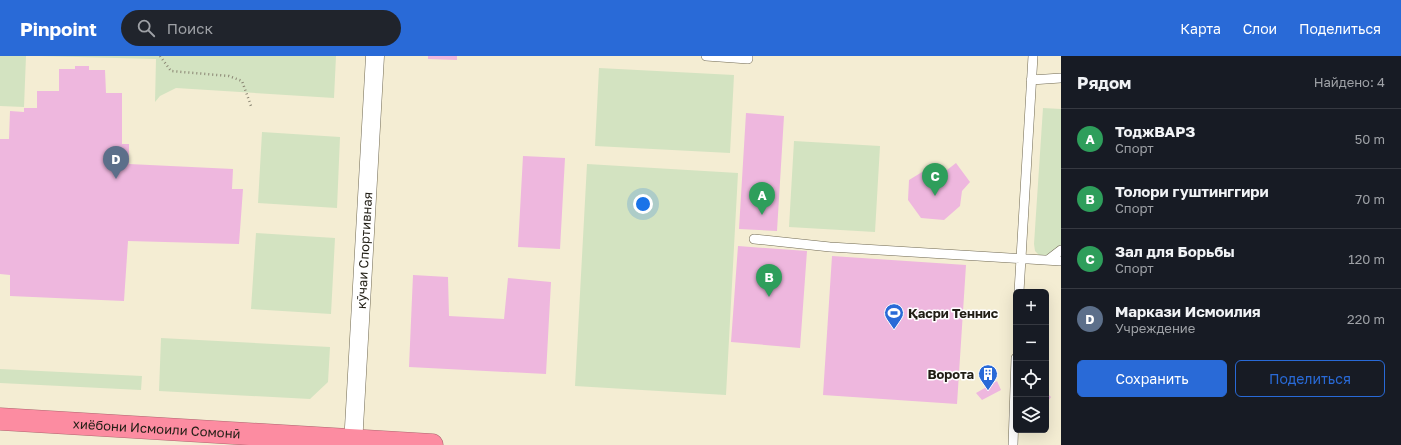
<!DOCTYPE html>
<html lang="ru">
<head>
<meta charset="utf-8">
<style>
	:root { --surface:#171b24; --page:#20242c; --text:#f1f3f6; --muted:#9ea1a6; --line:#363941; --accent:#296ad7 }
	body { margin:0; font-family:"Golos Text",sans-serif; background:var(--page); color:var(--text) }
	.controls { position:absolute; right:12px; bottom:12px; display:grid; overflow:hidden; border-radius:6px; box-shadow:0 4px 16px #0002 }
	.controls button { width:36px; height:36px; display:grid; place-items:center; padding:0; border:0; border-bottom:1px solid var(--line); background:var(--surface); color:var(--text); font:20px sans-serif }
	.you { position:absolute; left:643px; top:148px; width:14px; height:14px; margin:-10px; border:3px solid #fff; border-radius:50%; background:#1a73e8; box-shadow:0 0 0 6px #1a73e833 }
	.badge { display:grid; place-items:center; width:26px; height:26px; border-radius:50%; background:var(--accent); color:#fff; font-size:13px; font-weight:700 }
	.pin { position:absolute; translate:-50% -33px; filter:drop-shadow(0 1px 2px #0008) }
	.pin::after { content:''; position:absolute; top:21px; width:14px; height:12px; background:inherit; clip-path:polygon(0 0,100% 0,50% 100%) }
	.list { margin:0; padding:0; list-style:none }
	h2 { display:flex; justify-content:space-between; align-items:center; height:52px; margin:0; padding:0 16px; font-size:17px }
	h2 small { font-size:13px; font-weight:400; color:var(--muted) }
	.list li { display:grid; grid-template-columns:26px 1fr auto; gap:12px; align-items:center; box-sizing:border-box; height:60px; padding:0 16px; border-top:1px solid var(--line) }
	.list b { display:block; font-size:15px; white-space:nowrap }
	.list p { margin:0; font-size:13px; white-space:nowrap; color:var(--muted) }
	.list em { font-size:13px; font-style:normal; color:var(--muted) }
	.actions { display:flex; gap:8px; padding:12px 16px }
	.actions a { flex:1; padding:9px 0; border:1px solid var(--accent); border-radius:6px; text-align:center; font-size:14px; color:var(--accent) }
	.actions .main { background:var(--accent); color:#fff }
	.icon { flex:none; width:22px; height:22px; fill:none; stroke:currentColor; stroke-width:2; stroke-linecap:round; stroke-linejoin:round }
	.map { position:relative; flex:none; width:1061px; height:389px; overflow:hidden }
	header { display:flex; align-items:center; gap:24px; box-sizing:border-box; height:56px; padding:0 20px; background:var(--accent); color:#fff }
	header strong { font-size:19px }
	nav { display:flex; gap:22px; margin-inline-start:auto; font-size:14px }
	.search { width:280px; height:36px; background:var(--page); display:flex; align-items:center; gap:10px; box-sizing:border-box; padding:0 14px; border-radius:22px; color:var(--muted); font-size:15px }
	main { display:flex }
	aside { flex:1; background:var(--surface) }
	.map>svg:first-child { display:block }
	.green { fill:#d3e3c1 }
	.building { fill:#eeb7de }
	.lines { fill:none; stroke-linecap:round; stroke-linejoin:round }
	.lane-casing { stroke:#706952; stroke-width:10 }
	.street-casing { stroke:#706952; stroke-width:19 }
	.highway-casing { stroke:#af6670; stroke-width:23 }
	.path { stroke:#898472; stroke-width:2.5; stroke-dasharray:1 3; stroke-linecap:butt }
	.lane { stroke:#fff; stroke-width:9 }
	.street { stroke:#fff; stroke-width:18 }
	.highway { stroke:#fc8ca1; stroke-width:22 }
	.labels { text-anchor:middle; stroke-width:3; stroke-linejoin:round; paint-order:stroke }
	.street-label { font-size:13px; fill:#211e15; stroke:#fff }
	.poi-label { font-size:13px; font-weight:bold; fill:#211e15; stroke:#fff; text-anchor:start }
</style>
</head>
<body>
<header>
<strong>Pinpoint</strong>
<div class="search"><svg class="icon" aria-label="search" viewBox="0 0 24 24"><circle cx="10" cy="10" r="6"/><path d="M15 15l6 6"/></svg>Поиск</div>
<nav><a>Карта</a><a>Слои</a><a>Поделиться</a></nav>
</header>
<main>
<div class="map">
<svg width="1061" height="389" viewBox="0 0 1061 389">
	<rect width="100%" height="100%" fill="#f4edd3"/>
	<!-- green -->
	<path class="green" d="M0,0H26L24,51L0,50Z
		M39,0H336L334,42L176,32L160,40L155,46L156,3Z
		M599,12L734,19L730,97L595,90Z
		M1043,52L1061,53V201L1040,200L1035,195L1034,188Z
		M262,76L340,81L337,152L258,147Z
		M794,85L880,90L875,176L789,171Z
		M587,108L738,117L726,339L575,330Z
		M256,177L335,182L331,258L251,253Z
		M161,282L330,291L328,326L310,343L159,335Z
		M0,313L142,320L141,334L0,327Z"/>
	<!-- building -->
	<path class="building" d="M428,0H457V4L428,3Z
		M75,10H89V14H105L106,37H122V88H129V108L233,113L232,133H243L239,188L128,185L124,245L10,240V219L0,218V83H9L10,55L24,56V52H37V35H59V13H75Z
		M746,57L784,60L777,175L739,173Z
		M523,100L565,102L560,193L518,191Z
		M956,107L970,126L962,135L960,150L944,164L921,162L908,144L909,124L927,113L947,114Z
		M738,190L807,195L800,292L731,286Z
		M832,200L966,209L957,348L823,339Z
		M413,219L448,221L449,260L504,263L508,222L551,226L546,318L409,311Z
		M997,325L1001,334L982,344L976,337Z
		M1046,336L1051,341L1046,348Z"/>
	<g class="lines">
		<defs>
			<path id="lane" d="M706,0L748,3V0
				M1031,24L1061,22
				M754,183L830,191L1061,205
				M1048,204L1061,194
				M1019,236L1033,0
				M1013,389L1016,302"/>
			<g id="street">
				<path id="s1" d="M353,389L375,0"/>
			</g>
			<g id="highway">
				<path id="s2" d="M0,363L432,389"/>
			</g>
		</defs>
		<!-- lane casing -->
		<use href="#lane" class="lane-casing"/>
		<!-- street casing -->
		<use href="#street" class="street-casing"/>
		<!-- highway casing -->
		<use href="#highway" class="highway-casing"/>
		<!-- path -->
		<path class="path" d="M160,0L171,15L229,20L242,25L251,50"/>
		<!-- lane -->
		<use href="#lane" class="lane"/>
		<!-- street -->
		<use href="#street" class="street"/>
		<!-- highway -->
		<use href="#highway" class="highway"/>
	</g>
	<!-- icons -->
	<defs>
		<symbol id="stadium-pin" viewBox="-11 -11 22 30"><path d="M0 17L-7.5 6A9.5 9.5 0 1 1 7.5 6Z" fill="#296ad7" stroke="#fff"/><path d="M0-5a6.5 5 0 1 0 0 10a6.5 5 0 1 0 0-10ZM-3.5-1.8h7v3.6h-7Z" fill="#fff"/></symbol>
		<symbol id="building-pin" viewBox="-11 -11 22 30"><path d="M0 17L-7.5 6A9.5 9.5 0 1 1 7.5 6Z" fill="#296ad7" stroke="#fff"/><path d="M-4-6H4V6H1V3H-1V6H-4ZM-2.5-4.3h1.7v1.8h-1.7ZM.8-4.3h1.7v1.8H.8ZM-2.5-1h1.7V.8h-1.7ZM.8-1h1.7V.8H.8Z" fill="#fff"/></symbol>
	</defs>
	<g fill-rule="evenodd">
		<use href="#stadium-pin" x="883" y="246" width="22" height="30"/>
		<use href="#building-pin" x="977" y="307" width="22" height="30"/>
	</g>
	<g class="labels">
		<!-- street labels -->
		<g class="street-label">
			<text dy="5" stroke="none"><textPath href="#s1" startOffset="195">кӯчаи Спортивная</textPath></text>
			<text dy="5" stroke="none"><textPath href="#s2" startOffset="157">хиёбони Исмоили Сомонӣ</textPath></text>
		</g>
		<!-- poi labels -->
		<g class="poi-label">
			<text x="908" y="262">Қасри Теннис</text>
			<text x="974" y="323" text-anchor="end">Ворота</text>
		</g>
	</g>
</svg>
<div class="controls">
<button>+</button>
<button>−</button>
<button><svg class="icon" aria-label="locate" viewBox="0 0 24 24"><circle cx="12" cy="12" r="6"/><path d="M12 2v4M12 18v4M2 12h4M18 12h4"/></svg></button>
<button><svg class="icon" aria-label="layers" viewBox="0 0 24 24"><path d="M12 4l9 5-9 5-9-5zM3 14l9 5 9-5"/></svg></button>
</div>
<div class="you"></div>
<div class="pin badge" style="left:762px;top:159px;background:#2e9e5b">A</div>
<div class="pin badge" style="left:769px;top:241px;background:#2e9e5b">B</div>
<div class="pin badge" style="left:935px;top:140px;background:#2e9e5b">C</div>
<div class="pin badge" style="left:116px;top:123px;background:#5c6f8a">D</div>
</div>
<aside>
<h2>Рядом<small>Найдено: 4</small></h2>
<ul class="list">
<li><span class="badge" style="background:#2e9e5b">A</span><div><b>ТоджВАРЗ</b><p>Спорт</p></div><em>50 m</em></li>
<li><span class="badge" style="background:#2e9e5b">B</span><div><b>Толори гуштинггири</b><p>Спорт</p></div><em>70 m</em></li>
<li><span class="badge" style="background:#2e9e5b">C</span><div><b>Зал для Борьбы</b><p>Спорт</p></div><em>120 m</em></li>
<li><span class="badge" style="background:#5c6f8a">D</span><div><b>Маркази Исмоилия</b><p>Учреждение</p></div><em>220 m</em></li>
</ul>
<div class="actions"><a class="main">Сохранить</a><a>Поделиться</a></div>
</aside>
</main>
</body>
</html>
